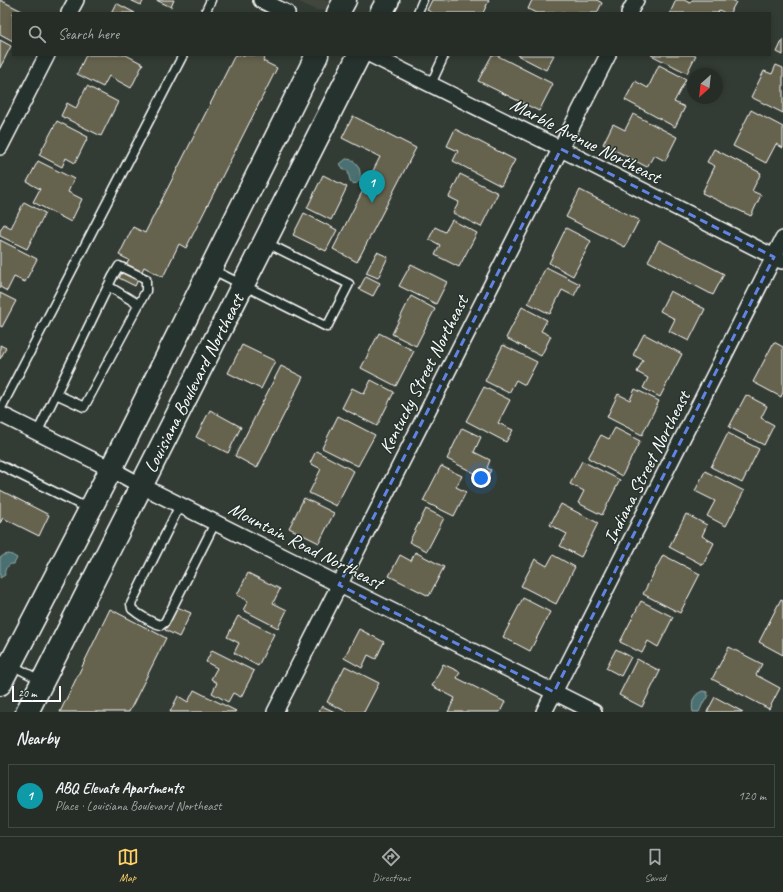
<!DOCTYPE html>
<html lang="en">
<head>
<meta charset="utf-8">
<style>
	:root { --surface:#262d27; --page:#323933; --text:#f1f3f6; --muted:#a4a8a7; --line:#424944; --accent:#ffd166 }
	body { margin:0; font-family:Caveat,sans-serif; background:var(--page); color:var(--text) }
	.compass { position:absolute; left:687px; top:68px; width:36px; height:36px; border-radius:50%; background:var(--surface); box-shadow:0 2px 6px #0003; rotate:207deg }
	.scale { position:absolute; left:12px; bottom:10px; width:49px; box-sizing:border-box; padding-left:4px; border:2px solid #fff; border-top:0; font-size:11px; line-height:14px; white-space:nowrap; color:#fff; -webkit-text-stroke:3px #26332d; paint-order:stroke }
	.you { position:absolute; left:481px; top:478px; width:14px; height:14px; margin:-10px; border:3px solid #fff; border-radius:50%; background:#1a73e8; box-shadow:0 0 0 6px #1a73e833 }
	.badge { display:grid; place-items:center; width:26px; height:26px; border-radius:50%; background:var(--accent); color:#fff; font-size:13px; font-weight:700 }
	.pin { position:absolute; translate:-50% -33px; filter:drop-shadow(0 1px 2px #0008) }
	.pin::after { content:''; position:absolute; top:21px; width:14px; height:12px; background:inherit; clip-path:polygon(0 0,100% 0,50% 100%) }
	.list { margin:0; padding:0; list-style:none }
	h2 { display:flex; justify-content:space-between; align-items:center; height:52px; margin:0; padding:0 16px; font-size:17px }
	h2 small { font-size:13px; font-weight:400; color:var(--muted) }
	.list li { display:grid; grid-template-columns:26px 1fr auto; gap:12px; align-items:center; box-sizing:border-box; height:64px; margin:0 8px 8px; padding:0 8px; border:1px solid var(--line); border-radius:0px }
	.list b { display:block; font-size:15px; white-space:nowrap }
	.list p { margin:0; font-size:13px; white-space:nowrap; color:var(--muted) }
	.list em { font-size:13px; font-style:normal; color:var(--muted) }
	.icon { flex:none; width:22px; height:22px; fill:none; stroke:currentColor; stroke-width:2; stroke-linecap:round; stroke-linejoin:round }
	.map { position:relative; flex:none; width:783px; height:712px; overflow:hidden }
	.search { position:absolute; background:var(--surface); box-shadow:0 2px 6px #0003; left:12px; right:12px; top:12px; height:44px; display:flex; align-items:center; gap:10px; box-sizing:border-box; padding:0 14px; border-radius:0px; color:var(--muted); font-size:15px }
	.sheet { height:124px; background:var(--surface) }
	nav { display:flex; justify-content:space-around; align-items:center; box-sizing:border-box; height:56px; border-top:1px solid var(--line); background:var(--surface); font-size:11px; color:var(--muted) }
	nav a { display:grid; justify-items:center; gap:2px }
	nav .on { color:var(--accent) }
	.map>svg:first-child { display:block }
	.built { fill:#42473c }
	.water { fill:#4b6f71; stroke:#93a9aa }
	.building { fill:#65624e; stroke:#fff }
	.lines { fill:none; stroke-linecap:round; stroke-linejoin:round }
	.lane-casing { stroke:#fff; stroke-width:11 }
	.street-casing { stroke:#fff; stroke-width:18 }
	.secondary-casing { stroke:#fff; stroke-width:25 }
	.lane { stroke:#26332d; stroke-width:8 }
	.street { stroke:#26332d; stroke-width:15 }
	.secondary { stroke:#26332d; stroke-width:22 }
	.marked { fill:none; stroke:#6183e4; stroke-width:3; stroke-dasharray:8 5; stroke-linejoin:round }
	.labels { text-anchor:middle; stroke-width:3; stroke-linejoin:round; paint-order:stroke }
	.street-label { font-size:19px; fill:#fff; stroke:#26332d }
</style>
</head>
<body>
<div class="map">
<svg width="783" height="712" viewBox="0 0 783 712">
	<rect width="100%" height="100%" fill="#333c34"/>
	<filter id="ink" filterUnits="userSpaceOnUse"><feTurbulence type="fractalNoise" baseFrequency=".025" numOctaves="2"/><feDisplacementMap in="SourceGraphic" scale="8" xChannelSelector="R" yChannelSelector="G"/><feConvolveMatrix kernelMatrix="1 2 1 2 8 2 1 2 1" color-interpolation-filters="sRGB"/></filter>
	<g filter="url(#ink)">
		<!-- built -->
		<path class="built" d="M295,0H330L325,10H316Z"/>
		<!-- water -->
		<path class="water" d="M346,159C365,159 363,191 351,182C349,180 349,173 347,170H344L340,164Z
			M9,554L12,555L17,558L14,564H11C6,567 4,570 5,575L0,578V558L4,555Z
			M703,691L707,692L708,695V698L704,701L699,712H693C691,703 693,694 703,691Z"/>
		<!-- building -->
		<path class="building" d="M0,0L26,13H13V41L0,34Z
			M130,0H144L141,5Z
			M156,0H174L171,7Z
			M432,0H489L483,13H433L427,10Z
			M532,0H597L602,3L597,13H536L528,9Z
			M676,0H684L690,3L692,0H732L736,2L730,13H725L719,10L718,13H670Z
			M116,3L135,13H111Z
			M783,39V55L777,52Z
			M0,40L11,46L0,68Z
			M86,55H126L143,64L131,88L109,76L103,87L77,74Z
			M235,55H266L263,61L277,68L186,248L179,244L163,277L144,267L135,286L119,278L129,260L119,255L133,227L145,233Z
			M492,55H496L553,84L539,111L478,81Z
			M517,55H554L546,70Z
			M651,55H696L687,73Z
			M659,65L686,79L674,102L685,107L675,127L625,100L635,81L648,88Z
			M776,65L783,68V113L751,97L764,71L772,74Z
			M87,86L118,102L101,136L61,116L67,103L76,108Z
			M751,110L783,127V148L776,144L766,163L733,146Z
			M633,114L677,137L665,161L654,155L647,167L603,144L613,124L625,130Z
			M353,116L416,148L357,262L333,249L380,157L342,138Z
			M57,121L88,137L75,163L66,158L62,167L39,155Z
			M455,129L515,160L501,186L453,161L458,151L447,146Z
			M714,149L761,173L752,191L761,195L751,216L702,193L715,166L707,162Z
			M38,161L74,179L68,192L82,199L71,222L33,202L40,189L27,182Z
			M460,174L498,193L481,227L453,213L459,202L449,197Z
			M323,175L347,187L331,220L307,208Z
			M580,190L639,220L625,247L566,217Z
			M24,202L45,213L27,249L0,236V231L4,224L11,228Z
			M304,213L337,230L326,251L293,235Z
			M452,220L477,233L459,267L435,255L440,245L429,239L435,227L445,232Z
			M566,228L591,241L573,276L549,263Z
			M0,240L37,259L25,282L14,277L7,291L0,287Z
			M659,240L724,274L713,295L648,261Z
			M377,252L388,257L378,278L366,273Z
			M411,264L447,282L436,304L399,286Z
			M546,267L580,284L574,296L562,290L550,314L528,303Z
			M366,276L380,283L373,296L359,289Z
			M670,291L705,309L689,341L669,331L675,319L660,311Z
			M0,293L16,301L2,327L0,326Z
			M411,296L435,309L416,346L392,334Z
			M522,307L547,320L541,331L551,336L541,356L506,338Z
			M379,333L414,351L396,386L361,368Z
			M644,334L682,354L660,397L643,388L648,378L637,372L643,360L633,355Z
			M774,342L783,347V392L781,397L753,382Z
			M0,345L6,348L0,359Z
			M242,345L275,361L261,389L228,373Z
			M503,345L537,362L525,385L516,380L509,393L485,381Z
			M281,366L303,377L257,468L235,456Z
			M371,380L394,392L377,426L342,408L352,388L364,394Z
			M484,387L510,400L498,423L513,430L506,442L466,421Z
			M635,389L659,401L642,435L607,417L618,394L630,400Z
			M746,395L767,406L761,418L774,425L764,445L729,427Z
			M210,410L241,427L228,453L196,437Z
			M338,416L375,435L358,466L322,448Z
			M462,428L481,437L474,452L490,460L487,468L491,470L486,479L447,459Z
			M615,428L640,441L622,476L588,458L601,435L609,439Z
			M728,433L759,449L742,483L711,467Z
			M316,451L354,471L336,506L309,493L321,469L310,463Z
			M582,461L620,480L602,515L578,503L584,491L570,484Z
			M441,466L462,476L456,487L466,492L454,516L423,501Z
			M705,471L744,491L726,526L707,516L715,501L695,491Z
			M0,490L49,515L39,536L3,518L0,523Z
			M304,498L334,513L319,543L289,528Z
			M561,504L598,523L581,557L560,546L567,534L550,525Z
			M426,509L444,518L427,551L409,542Z
			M686,514L707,525L702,536L714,543L703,565L669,547Z
			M415,552L444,567L429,596L389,576L400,555L411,561Z
			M553,555L575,567L556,604L521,586L535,559L547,566Z
			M663,555L700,574L680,613L643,594Z
			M248,573L280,589L273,603L287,610L278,628L243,610L248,601L237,595Z
			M523,598L550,612L530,651L503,637Z
			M781,599L783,600V655L759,642Z
			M641,601L673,617L658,647L648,641L642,653L620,642Z
			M177,607L191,613L179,637L165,630Z
			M110,609L166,638L129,712H60Z
			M238,616L274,634L258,666L234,653L239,643L227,637Z
			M359,629L384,642L376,659L368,655L362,668L344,658Z
			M729,647L762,664L756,675L780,688L769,709L712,679Z
			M616,649L631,657L621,676L606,668Z
			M212,650L254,671L241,697L233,693L228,702L212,693L217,683L211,679L217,668L206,662Z
			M637,659L660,671L642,707L619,695Z
			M443,664L460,672L457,678L505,702L500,712H448L455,698L432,686Z
			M345,666L379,683L364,712H347L327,702Z
			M194,690L236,711L235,712H170L178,696L188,702Z
			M715,697L743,712H707Z
			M322,706L335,712H319Z"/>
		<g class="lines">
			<defs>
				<path id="lane" d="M205,13L211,0
					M418,13V12L423,0
					M431,84L443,58V55
					M211,269L327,327L349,284L265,242
					M108,286L138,304
					M0,410L183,55
					M37,433L113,276L119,266L146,279V291L84,407L56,394
					M0,465L89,509
					M180,505L131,604L132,609C139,615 152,623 161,625L165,622L215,523
					M0,659L42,681"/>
				<path id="street" d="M261,0L287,13
					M69,13L76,0
					M629,13L636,0
					M371,55L561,149L782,261
					M0,147L47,55
					M0,414L111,469L142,486L594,712
					M275,712L608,55
					M544,712L783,239"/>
				<path id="secondary" d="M338,13L345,0
					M381,13L388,0
					M0,684L111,469L317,55
					M27,712L359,55"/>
			</defs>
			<!-- lane casing -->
			<use href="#lane" class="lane-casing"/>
			<!-- street casing -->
			<use href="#street" class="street-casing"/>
			<!-- secondary casing -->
			<use href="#secondary" class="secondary-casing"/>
			<!-- lane -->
			<use href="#lane" class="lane"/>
			<!-- street -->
			<use href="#street" class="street"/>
			<!-- secondary -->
			<use href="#secondary" class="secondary"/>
		</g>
	</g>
	<!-- marked area -->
	<path class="marked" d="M561,149L774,257L554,692L339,585Z"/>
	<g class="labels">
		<!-- street labels -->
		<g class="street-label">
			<text transform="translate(586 140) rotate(27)" y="7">Marble Avenue Northeast</text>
			<text transform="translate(423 374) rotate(-63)" y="7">Kentucky Street Northeast</text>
			<text transform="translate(193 383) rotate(-63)" y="7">Louisiana Boulevard Northeast</text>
			<text transform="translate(646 467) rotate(-63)" y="7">Indiana Street Northeast</text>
			<text transform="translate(306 545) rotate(27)" y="7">Mountain Road Northeast</text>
		</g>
	</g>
</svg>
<svg class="compass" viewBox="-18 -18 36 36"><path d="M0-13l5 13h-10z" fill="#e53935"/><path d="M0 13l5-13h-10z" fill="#a4a8a7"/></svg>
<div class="scale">20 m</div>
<div class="you"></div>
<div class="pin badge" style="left:372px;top:203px;background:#0f9aa8">1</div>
<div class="search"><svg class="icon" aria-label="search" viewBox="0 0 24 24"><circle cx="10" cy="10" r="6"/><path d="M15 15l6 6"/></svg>Search here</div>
</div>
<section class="sheet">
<h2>Nearby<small></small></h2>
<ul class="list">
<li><span class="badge" style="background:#0f9aa8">1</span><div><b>ABQ Elevate Apartments</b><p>Place · Louisiana Boulevard Northeast</p></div><em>120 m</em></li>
</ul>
</section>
<nav>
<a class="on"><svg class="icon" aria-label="map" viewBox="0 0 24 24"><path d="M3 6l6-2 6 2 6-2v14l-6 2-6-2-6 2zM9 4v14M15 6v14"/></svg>Map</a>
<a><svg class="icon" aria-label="directions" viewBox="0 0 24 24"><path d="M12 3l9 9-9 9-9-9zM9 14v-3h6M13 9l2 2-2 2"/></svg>Directions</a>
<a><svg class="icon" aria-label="saved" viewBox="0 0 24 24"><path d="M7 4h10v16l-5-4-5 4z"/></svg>Saved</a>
</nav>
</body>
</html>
